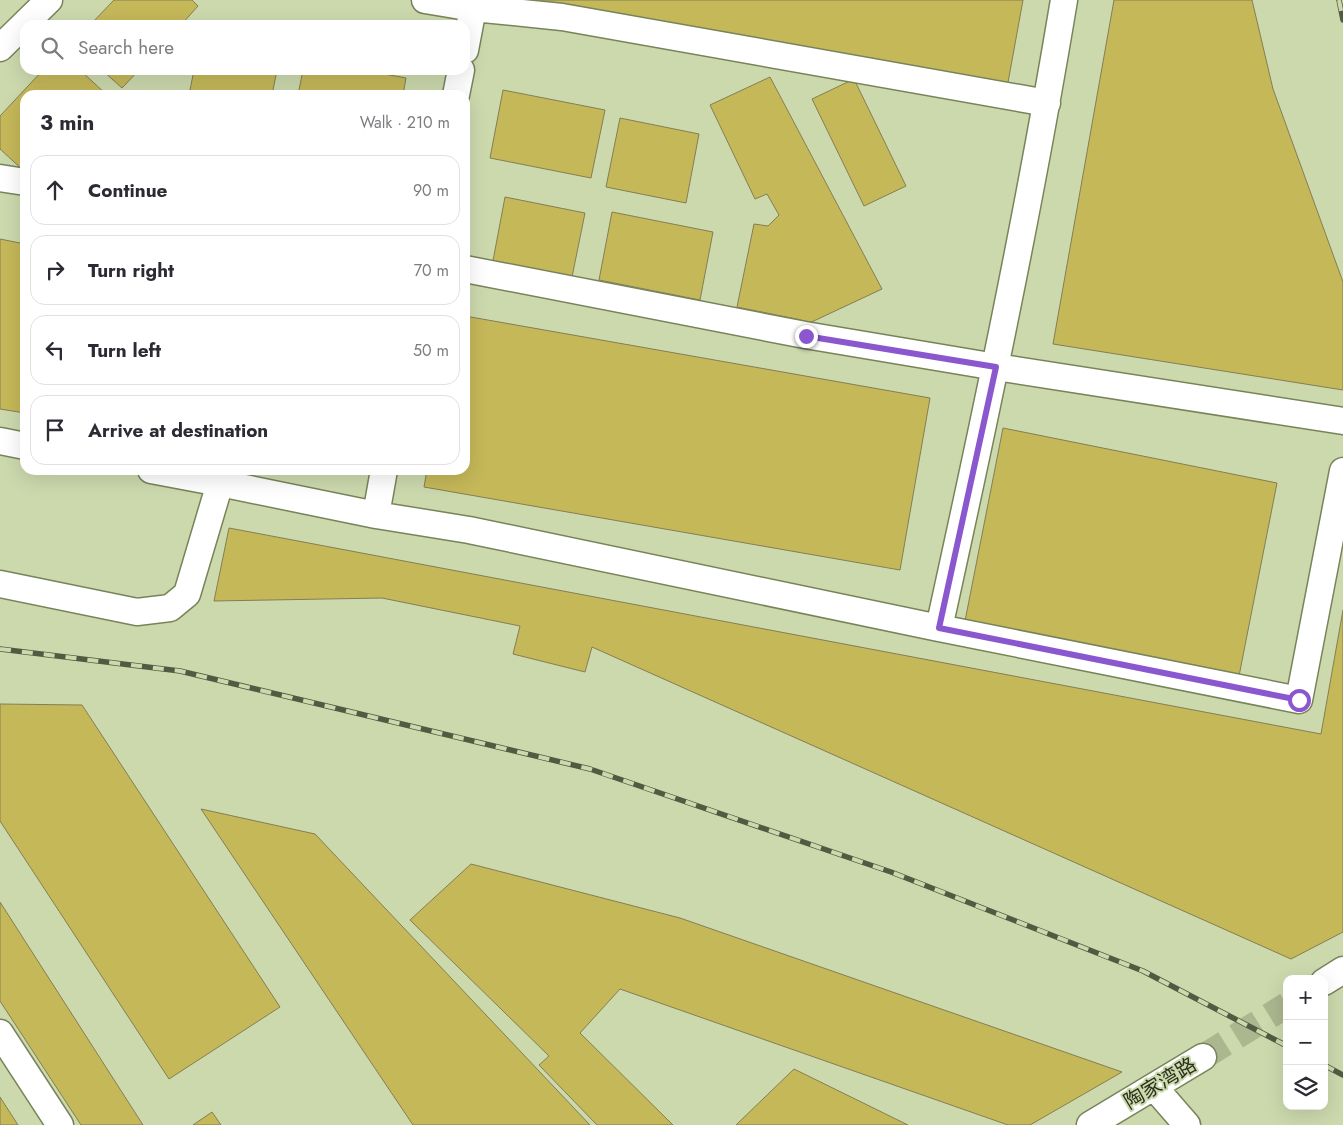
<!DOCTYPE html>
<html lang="en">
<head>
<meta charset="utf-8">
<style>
	:root { --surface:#fff; --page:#f7f7f7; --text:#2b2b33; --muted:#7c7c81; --line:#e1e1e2 }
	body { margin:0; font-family:Jost,"Noto Sans SC",sans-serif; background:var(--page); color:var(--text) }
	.controls { position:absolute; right:15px; bottom:15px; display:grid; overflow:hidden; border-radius:10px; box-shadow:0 5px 20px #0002 }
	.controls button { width:45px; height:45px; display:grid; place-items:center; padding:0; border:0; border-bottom:1px solid var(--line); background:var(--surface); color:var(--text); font:25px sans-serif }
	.stop { position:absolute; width:15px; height:15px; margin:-11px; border:4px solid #8b57cf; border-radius:50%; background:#fff }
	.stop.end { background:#8b57cf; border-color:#fff; box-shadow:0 1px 5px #0008 }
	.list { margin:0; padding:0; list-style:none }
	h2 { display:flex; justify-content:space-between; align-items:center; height:65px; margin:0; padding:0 20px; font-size:21px }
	h2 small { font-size:16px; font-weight:400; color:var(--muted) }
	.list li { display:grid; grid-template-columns:32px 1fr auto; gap:15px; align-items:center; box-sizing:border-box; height:70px; margin:0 10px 10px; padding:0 10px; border:1px solid var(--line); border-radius:15px }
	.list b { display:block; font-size:19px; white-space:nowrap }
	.list em { font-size:16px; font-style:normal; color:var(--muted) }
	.icon { flex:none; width:28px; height:28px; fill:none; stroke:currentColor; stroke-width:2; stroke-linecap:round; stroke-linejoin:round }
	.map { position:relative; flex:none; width:1343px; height:1125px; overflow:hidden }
	.search { position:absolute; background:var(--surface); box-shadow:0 5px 20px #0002; left:20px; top:20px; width:450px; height:55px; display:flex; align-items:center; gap:12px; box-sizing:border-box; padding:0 18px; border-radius:15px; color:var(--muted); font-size:19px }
	.panel { position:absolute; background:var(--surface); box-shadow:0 5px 20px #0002; left:20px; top:90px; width:450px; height:385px; border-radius:15px }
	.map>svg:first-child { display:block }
	.building { fill:#c5b859; stroke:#847e54 }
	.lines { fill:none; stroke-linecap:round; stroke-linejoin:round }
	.minor-tunnel { stroke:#acb790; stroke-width:26; stroke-dasharray:26 13; stroke-linecap:butt }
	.minor-casing { stroke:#78835a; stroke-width:29 }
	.minor { stroke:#fff; stroke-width:26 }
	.rail-casing { stroke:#535a42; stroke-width:5.5 }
	.rail { stroke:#ccd9ad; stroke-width:4; stroke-dasharray:11; stroke-linecap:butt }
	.route { stroke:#8b57cf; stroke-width:6 }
	.labels { text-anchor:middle; stroke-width:4; stroke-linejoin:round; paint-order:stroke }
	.street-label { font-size:20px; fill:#2a2f1e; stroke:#ccd9ad }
</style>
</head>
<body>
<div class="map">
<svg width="1343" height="1125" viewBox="0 0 1343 1125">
	<rect width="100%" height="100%" fill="#ccd9ad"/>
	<!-- building -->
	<path class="building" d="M114,0H192L198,6L181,25H90Z
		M523,0H1023L1007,88Z
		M1114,0H1252L1273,89L1343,282V390L1053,344Z
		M43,70H80L107,95H25V172L0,149V116Z
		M102,70H139L122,88Z
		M194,70H277L272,95H189Z
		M303,70H363L406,78L403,95H298Z
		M770,77L882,289L803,326L801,320L737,307L754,224L768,226L779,215L767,194L755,199L710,105Z
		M854,79L906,186L864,206L812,99Z
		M503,90L605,110L591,178L490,158Z
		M620,118L699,134L686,203L606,187Z
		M505,197L585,213L571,282L492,266Z
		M612,212L713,232L700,300L599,280Z
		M0,239L25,244V413L0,409Z
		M465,316L930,398L900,570L424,487L427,470H465Z
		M1003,428L1277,483L1239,676L965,621Z
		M229,528L1321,734L1343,610V932L1291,959L592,647L585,672L513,654L520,626L382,598L214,601Z
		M0,704L82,705L280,1007L169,1079L0,821Z
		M201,809L315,834L590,1125H413Z
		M471,864L680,918L1122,1072L1030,1125H1008L620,989L580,1033L673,1125H597L539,1065L549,1056L410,920Z
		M0,902L143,1125H81L0,1001Z
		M794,1069L908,1125H736Z
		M0,1097L18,1125H0Z
		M212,1112L221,1125H193Z"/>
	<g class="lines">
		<!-- minor-tunnel -->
		<path class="minor-tunnel" d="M1203,1057L1287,1005"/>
		<defs>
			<path id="minor" d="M425,0L473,8L562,17L1047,103
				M0,48L49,0
				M465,50L473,8
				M456,95L461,70
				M0,178L25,182
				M465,269L805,335L996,367L1343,421
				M0,441L25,446
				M151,470L220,483
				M376,515L384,470
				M0,584L137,612L170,608L187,594L220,483L376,515L469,530L939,628C985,419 1029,211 1064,0
				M939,628L1299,700L1343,471
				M1324,982L1343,970
				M0,1033L60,1125
				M1154,1087L1187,1125
				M1090,1125L1203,1057"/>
		</defs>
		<!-- minor casing -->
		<use href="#minor" class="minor-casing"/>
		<!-- minor -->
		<use href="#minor" class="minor"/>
		<defs>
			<path id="rail" d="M1339,0L1343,20
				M0,649L180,671L590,769L891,872L1143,971L1287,1046
				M1324,1065L1343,1075"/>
		</defs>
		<!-- rail casing -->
		<use href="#rail" class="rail-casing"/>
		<!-- rail -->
		<use href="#rail" class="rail"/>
	</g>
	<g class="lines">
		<!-- route -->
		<path class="route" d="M806,336L996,367L939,628L1299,700"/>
	</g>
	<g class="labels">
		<!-- street labels -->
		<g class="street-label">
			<text transform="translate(1160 1083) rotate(-31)" y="7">陶家湾路</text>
		</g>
	</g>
</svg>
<div class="controls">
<button>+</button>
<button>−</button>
<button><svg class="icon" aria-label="layers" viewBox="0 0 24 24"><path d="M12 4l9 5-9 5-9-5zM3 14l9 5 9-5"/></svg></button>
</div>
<div class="stop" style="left:1299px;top:700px"></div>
<div class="stop end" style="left:806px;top:336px"></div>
<div class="search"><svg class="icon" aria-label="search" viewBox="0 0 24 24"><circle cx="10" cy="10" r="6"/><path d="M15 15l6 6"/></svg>Search here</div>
<section class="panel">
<h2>3 min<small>Walk · 210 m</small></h2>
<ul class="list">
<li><svg class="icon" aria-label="ahead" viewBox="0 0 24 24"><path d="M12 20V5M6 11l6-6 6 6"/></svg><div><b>Continue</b></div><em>90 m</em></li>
<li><svg class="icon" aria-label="right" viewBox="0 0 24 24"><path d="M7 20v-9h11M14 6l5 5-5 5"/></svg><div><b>Turn right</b></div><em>70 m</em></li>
<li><svg class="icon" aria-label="left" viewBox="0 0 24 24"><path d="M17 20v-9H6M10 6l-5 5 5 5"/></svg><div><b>Turn left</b></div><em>50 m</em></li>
<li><svg class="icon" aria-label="arrive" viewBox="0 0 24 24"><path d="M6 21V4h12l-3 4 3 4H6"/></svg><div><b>Arrive at destination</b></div></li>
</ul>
</section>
</div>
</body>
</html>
